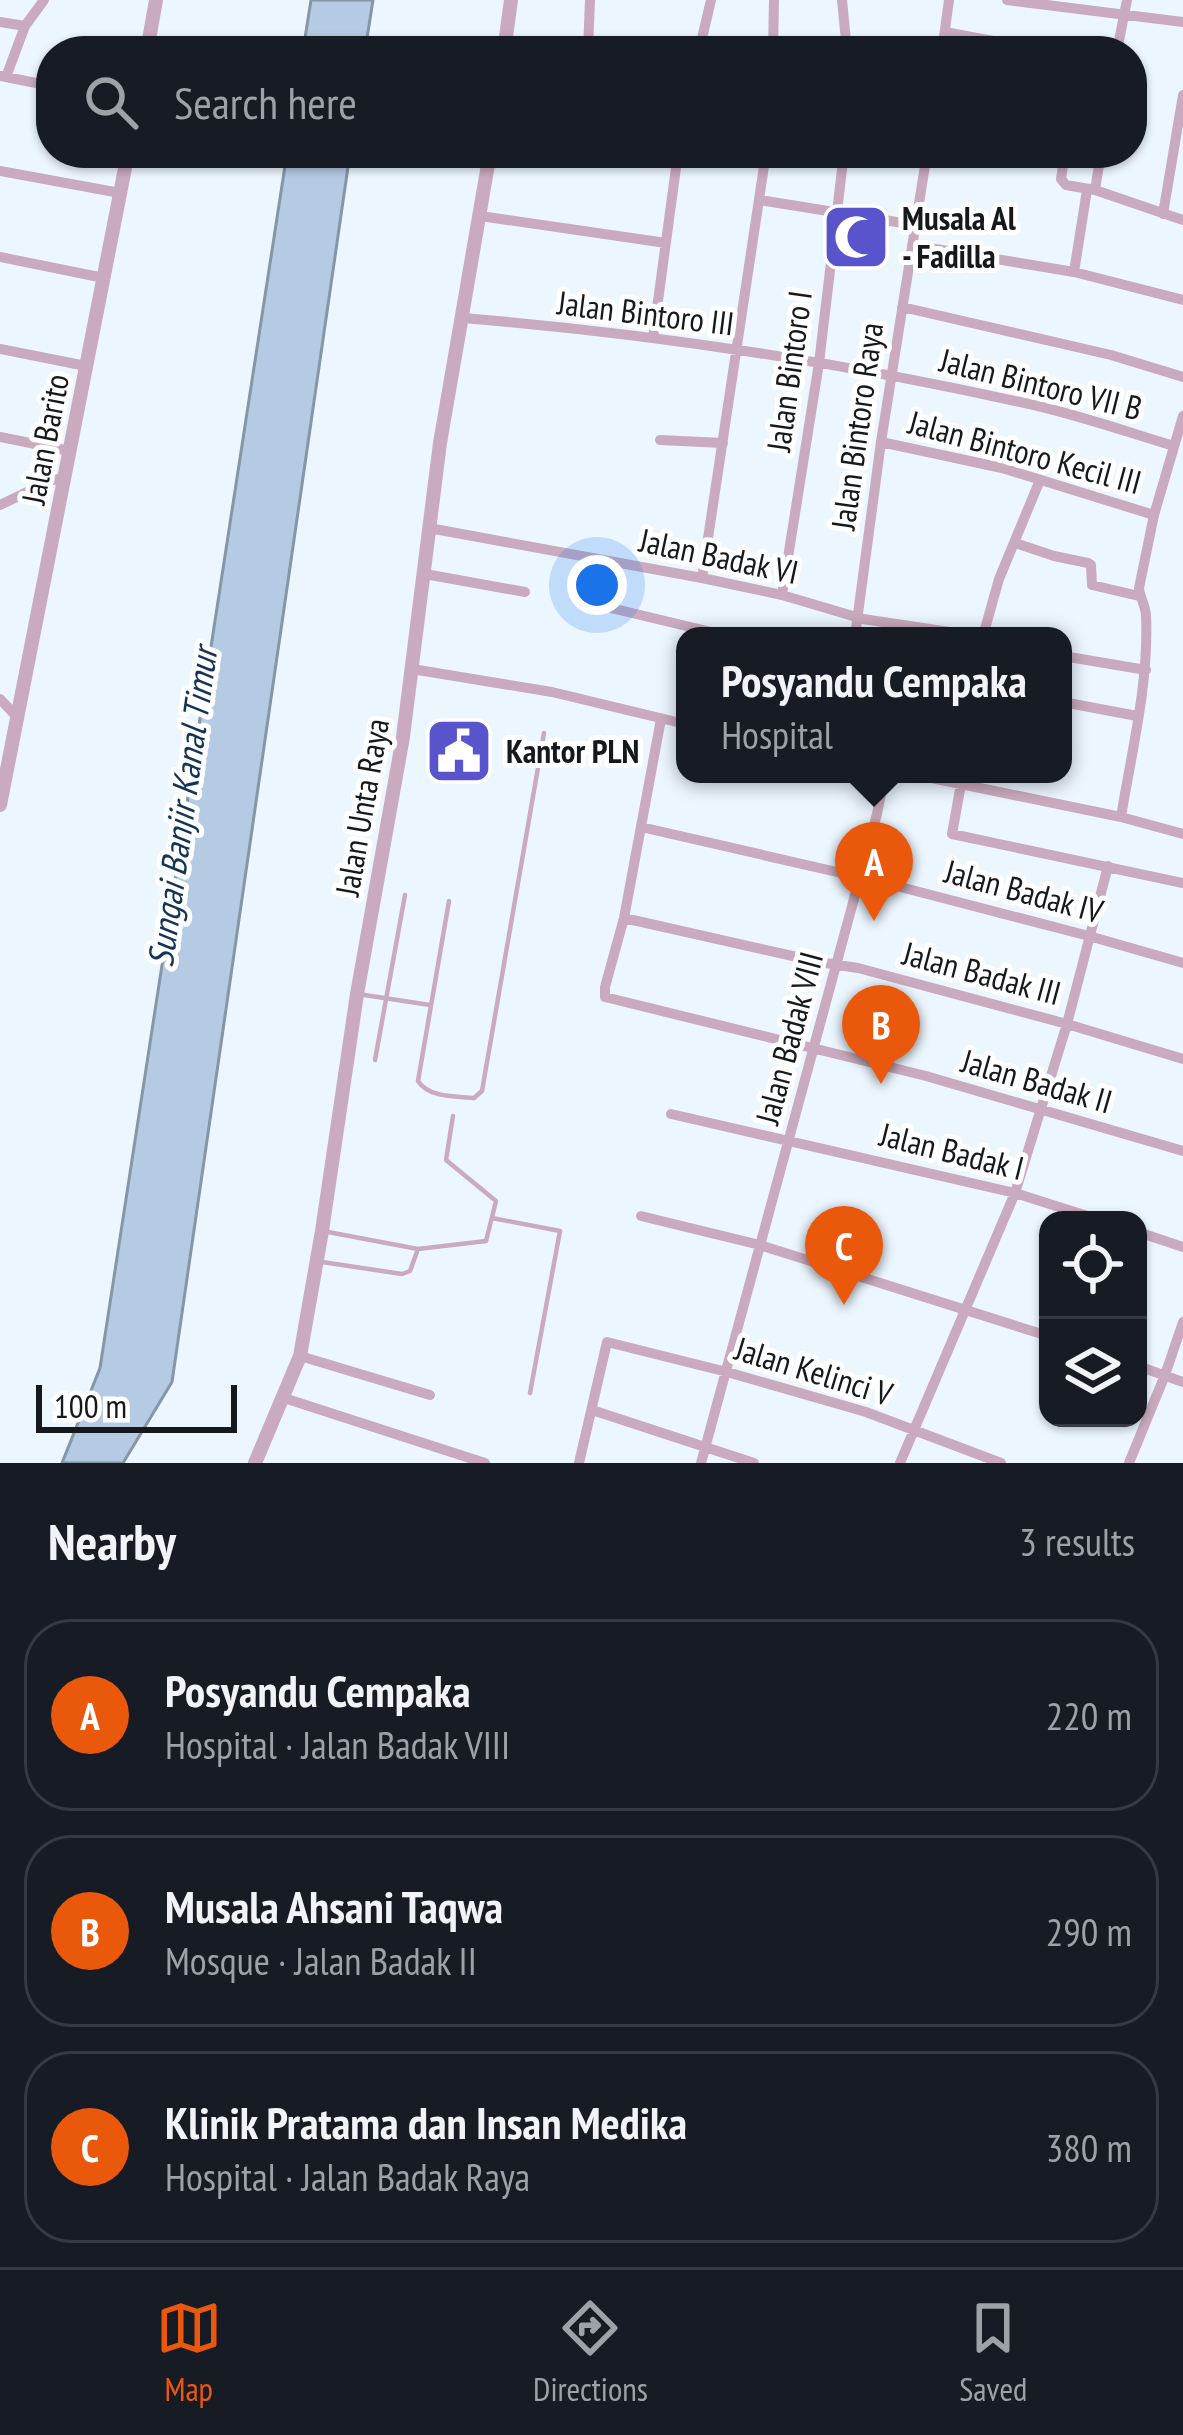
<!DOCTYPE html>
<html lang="en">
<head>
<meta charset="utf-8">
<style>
	:root { --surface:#171b24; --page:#20242c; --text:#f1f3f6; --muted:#9ea1a6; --line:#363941; --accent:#ea580c }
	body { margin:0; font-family:"PT Sans Narrow",sans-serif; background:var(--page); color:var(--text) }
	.controls { position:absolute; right:36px; bottom:36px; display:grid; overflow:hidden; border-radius:24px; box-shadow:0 3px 9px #0004 }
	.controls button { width:108px; height:108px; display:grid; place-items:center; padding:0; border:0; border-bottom:3px solid var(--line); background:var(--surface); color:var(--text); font:60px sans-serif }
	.scale { position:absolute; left:36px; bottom:30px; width:201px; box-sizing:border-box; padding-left:12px; border:6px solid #15191c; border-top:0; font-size:33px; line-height:42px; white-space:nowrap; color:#15191c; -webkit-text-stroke:9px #fff; paint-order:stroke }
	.you { position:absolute; left:597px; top:585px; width:42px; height:42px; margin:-30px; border:9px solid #fff; border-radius:50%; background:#1a73e8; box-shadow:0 0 0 18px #1a73e833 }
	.badge { display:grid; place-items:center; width:78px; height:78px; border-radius:50%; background:var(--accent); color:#fff; font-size:39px; font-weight:700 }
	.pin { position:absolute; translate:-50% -99px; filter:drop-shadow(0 3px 6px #0008) }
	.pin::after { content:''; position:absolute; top:63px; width:42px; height:36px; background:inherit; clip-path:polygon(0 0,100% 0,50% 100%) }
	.popup { position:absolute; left:676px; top:627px; width:396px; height:156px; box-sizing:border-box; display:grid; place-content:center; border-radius:24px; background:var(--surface); filter:drop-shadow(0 3px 9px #0005); font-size:39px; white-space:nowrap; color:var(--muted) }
	.popup b { font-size:45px; color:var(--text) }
	.popup::after { content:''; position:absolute; left:50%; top:100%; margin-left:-24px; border:24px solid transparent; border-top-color:var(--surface) }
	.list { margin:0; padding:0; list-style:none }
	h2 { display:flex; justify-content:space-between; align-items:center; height:156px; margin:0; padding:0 48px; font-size:51px }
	h2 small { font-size:39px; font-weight:400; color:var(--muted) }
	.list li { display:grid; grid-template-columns:78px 1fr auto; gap:36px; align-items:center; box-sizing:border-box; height:192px; margin:0 24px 24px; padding:0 24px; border:3px solid var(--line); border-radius:48px }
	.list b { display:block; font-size:45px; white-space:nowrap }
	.list p { margin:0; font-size:39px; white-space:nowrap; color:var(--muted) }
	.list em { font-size:39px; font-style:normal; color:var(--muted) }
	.icon { flex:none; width:66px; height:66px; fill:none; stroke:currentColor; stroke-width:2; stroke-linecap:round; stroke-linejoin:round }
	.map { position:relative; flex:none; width:1183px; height:1463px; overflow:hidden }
	.search { position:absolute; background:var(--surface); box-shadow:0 3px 9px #0004; left:36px; right:36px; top:36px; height:132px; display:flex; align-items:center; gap:30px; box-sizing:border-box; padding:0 42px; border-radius:48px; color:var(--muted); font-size:45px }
	.sheet { height:804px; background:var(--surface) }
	nav { display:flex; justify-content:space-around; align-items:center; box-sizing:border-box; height:168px; border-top:3px solid var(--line); background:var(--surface); font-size:33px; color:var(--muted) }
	nav a { display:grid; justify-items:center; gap:6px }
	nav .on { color:var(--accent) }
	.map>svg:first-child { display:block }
	.water { fill:#b5cbe3; stroke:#8596a7; stroke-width:3 }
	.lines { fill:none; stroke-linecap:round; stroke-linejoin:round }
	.service { stroke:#caaabe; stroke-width:4.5 }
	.minor { stroke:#caaabe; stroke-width:10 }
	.tertiary { stroke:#caaabe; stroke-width:14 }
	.labels { text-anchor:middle; stroke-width:10; stroke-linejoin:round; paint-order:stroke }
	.poi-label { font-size:33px; font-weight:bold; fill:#15191c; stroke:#fff; text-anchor:start }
	.street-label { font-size:33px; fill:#15191c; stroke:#fff }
	.water-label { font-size:36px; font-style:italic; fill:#143456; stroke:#fff }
</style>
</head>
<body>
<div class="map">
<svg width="1183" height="1463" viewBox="0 0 1183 1463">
	<rect width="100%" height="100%" fill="#ecf6ff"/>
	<!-- water -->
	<path class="water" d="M311,0H373L365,51H303Z
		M287,153H350L172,1382L123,1463H62L100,1368Z"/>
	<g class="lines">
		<!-- service -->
		<path class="service" d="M449,901L418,1081C429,1098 455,1096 474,1098L482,1091L544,733
			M358,994L430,1005
			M375,1060L405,895
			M492,1218L560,1231L530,1393
			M328,1232L418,1249L486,1241L496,1201L446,1160L453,1116
			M322,1262L402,1274L410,1271L418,1249"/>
		<!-- minor -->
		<path class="minor" d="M842,0L847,51
			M1007,0L1183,22
			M0,22L25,26
			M945,32L1047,51
			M588,51L590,0
			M699,51L711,0
			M773,51L774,0
			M942,51L949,0
			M1117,51L1127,0
			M1,76L51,86
			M6,77L25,26L44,0
			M1065,153L1061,179L1066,185L1095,190L1183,220
			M0,171L120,193
			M1095,190L1101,153
			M760,200L915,225
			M1163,214L1183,95
			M480,216L666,243
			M912,245L1074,272L1183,300
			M0,257L104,278
			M1074,272L1087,190
			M902,307L1111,355L1183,377
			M463,318C657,334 852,364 1042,407C1087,418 1131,433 1174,446
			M653,338L678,153
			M0,349L86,366
			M0,437L70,451
			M660,440L723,443
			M881,442L1002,468L1154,515
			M0,505L52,480L65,478
			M429,528L702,578L782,595L863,619L976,636
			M1015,543L1054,556L1088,563L1091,565L1092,585L1139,596
			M425,574L525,592
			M702,578L766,153
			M782,595L819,363L844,153
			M611,608L728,636
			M855,636L881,442L927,153
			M983,636L999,579L1040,480
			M1063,656L1146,670
			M412,669L552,692L685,724
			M0,699L18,718
			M1063,702L1137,716
			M661,719L624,918L605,987V997L926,1076L1183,1151
			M912,774L1121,817L1183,834
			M961,784L952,834L1183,883
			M1121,817C1132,750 1149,683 1146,615C1145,604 1140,598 1139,588L1154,515L1183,416
			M641,827L885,883L1089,936L1183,963
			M624,918L819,962L858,968L1067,1024L1183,1059
			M671,1114L1015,1193L1100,1220
			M641,1216L760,1245L1048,1336
			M1138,1232L1183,1247
			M300,1356L430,1395
			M1138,1366L1183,1382
			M284,1398L485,1463
			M592,1410L754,1463
			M579,1463L607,1342L727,1372L866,1412L1001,1463
			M701,1463L877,814L885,774
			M900,1463L1015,1193L1067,1024L1108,866
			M1129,1463L1165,1375L1183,1322"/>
		<!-- tertiary -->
		<path class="tertiary" d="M147,51L156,0
			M504,51L511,0
			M0,805L128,153
			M255,1463L300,1356L322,1231L357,994L403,737L440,443L490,153"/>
	</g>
	<!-- icons -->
	<defs>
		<symbol id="mosque-square" viewBox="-11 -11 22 22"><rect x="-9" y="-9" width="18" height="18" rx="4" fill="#5a54cc" stroke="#fff"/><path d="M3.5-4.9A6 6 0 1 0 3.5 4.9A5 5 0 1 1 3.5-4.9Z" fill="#fff"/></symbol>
		<symbol id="civic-square" viewBox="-11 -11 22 22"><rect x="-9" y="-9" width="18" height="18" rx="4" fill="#5a54cc" stroke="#fff"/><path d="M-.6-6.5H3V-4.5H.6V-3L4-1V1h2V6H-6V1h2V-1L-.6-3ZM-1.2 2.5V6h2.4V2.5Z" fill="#fff"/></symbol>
	</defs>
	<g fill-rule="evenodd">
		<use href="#mosque-square" x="818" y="199" width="76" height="76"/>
		<use href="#civic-square" x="421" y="713" width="76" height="76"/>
	</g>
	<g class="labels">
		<!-- poi labels -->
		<g class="poi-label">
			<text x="902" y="230">Musala Al<tspan x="902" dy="38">- Fadilla</tspan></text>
			<text x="506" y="763">Kantor PLN</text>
		</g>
		<!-- street labels -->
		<g class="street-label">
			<text transform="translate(646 313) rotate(7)" y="12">Jalan Bintoro III</text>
			<text transform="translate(789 371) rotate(-82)" y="12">Jalan Bintoro I</text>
			<text transform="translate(1041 384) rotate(14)" y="12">Jalan Bintoro VII B</text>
			<text transform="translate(857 426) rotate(-82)" y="12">Jalan Bintoro Raya</text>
			<text transform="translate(45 439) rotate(-79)" y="12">Jalan Barito</text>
			<text transform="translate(1025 452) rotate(15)" y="12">Jalan Bintoro Kecil III</text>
			<text transform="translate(719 556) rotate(12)" y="12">Jalan Badak VI</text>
			<text transform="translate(362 807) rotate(-80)" y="12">Jalan Unta Raya</text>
			<text transform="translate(1024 891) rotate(15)" y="12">Jalan Badak IV</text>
			<text transform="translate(982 973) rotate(15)" y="12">Jalan Badak III</text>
			<text transform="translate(789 1038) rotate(-75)" y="12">Jalan Badak VIII</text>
			<text transform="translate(1037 1081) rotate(16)" y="12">Jalan Badak II</text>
			<text transform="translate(952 1151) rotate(14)" y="12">Jalan Badak I</text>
			<text transform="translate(814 1371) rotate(17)" y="12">Jalan Kelinci V</text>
		</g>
		<!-- water labels -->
		<g class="water-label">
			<text transform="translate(182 807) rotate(-82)" y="13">Sungai Banjir Kanal Timur</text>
		</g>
	</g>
</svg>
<div class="controls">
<button><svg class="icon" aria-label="locate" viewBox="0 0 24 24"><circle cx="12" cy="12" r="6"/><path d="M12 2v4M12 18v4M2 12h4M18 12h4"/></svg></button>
<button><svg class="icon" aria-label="layers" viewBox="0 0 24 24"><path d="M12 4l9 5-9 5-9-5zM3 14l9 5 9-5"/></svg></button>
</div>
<div class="scale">100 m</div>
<div class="you"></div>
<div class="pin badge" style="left:874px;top:921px">A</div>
<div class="popup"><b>Posyandu Cempaka</b>Hospital</div>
<div class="pin badge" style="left:881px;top:1084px">B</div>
<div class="pin badge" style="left:844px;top:1305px">C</div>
<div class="search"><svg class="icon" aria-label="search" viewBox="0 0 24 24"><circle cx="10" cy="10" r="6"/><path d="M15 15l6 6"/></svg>Search here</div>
</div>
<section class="sheet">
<h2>Nearby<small>3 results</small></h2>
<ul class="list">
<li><span class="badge">A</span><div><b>Posyandu Cempaka</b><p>Hospital · Jalan Badak VIII</p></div><em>220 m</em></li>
<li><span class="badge">B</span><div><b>Musala Ahsani Taqwa</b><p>Mosque · Jalan Badak II</p></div><em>290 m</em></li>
<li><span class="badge">C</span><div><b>Klinik Pratama dan Insan Medika</b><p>Hospital · Jalan Badak Raya</p></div><em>380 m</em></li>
</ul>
</section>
<nav>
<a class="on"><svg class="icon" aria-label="map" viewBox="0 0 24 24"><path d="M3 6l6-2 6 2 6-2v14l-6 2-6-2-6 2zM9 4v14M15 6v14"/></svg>Map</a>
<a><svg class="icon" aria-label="directions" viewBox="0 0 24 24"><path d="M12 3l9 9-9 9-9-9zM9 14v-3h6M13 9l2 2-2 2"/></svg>Directions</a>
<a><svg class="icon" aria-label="saved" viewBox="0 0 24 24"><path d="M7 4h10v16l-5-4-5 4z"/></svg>Saved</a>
</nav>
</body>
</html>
